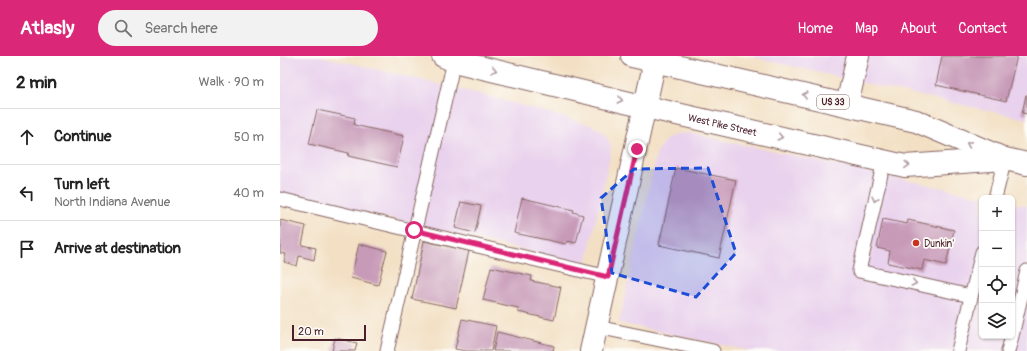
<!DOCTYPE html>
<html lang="en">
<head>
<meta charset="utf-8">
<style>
	:root { --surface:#fff; --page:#f2f2f2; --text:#222; --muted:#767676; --line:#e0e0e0; --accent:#db2777 }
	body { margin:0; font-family:Pangolin,sans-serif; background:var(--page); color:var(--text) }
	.controls { position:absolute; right:12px; bottom:12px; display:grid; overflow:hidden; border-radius:6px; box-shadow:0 1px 3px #0004 }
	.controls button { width:36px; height:36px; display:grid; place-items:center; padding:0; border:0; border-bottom:1px solid var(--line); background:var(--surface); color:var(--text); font:20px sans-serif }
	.scale { position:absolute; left:12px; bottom:10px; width:74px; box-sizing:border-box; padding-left:4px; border:2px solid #4a1f2b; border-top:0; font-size:11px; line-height:14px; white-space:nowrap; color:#4a1f2b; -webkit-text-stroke:3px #fdfcf7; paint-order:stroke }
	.stop { position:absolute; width:12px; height:12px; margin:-9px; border:3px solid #db2777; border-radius:50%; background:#fff }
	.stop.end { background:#db2777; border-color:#fff; box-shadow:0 1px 4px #0008 }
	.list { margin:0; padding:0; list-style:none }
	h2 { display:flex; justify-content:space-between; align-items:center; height:52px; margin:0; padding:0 16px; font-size:17px }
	h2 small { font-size:13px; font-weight:400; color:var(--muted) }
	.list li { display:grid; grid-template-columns:26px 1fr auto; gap:12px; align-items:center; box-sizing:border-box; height:56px; padding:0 16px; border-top:1px solid var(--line) }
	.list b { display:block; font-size:15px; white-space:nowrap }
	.list p { margin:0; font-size:13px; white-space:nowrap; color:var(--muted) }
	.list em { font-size:13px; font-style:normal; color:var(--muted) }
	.icon { flex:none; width:22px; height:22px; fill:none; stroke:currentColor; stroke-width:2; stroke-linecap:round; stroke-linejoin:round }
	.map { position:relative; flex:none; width:747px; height:295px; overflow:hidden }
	header { display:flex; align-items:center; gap:24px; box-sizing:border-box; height:56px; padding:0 20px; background:var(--accent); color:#fff }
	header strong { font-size:19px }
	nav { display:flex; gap:22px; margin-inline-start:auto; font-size:14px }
	.search { width:280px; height:36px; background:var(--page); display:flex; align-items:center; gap:10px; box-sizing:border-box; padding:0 14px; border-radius:22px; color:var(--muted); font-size:15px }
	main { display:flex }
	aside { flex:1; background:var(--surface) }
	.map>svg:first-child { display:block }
	.built { fill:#e9d2ed }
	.building { fill:#c79ab8 }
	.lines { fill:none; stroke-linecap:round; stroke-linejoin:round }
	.lane-casing { stroke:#856361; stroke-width:15 }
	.street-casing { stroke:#856361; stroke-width:24 }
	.secondary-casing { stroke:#856361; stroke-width:24 }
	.highway-casing { stroke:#856361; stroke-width:24 }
	.lane { stroke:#fff; stroke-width:13 }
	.street { stroke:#fff; stroke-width:22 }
	.secondary { stroke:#fff; stroke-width:22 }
	.highway { stroke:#fff; stroke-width:22 }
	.oneway { stroke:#ae9aa0 }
	.route { stroke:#db2777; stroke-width:5 }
	.marked { fill:#1d4ed8; fill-opacity:0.2; stroke:#1d4ed8; stroke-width:3; stroke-dasharray:8 5; stroke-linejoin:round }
	.poi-dot { fill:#c8321e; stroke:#fdfcf7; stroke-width:1.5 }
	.labels { text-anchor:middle; stroke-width:3.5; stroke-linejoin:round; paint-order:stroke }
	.shield { fill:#fdfcf7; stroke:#806168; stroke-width:1 }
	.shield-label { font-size:9px; font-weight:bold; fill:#4a1f2b }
	.street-label { font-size:10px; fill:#4a1f2b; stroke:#fdfcf7 }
	.poi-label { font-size:10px; fill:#4a1f2b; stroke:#fdfcf7; text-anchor:start }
</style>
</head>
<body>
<header>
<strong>Atlasly</strong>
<div class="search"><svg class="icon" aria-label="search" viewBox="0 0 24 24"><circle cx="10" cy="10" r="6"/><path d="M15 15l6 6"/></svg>Search here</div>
<nav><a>Home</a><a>Map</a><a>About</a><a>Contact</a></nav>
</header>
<main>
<aside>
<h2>2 min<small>Walk · 90 m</small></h2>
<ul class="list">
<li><svg class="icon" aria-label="ahead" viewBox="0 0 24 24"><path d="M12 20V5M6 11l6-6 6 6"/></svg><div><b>Continue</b></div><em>50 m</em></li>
<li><svg class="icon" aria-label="left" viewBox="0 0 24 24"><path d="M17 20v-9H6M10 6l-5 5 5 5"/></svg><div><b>Turn left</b><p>North Indiana Avenue</p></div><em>40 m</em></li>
<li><svg class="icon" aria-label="arrive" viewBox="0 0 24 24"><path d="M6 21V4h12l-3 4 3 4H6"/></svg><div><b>Arrive at destination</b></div></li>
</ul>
</aside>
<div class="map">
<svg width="747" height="295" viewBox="0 0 747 295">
	<rect width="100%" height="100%" fill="#fdfcf7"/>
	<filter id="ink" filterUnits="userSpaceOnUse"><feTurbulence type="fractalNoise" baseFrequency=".025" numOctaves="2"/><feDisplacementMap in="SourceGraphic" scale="8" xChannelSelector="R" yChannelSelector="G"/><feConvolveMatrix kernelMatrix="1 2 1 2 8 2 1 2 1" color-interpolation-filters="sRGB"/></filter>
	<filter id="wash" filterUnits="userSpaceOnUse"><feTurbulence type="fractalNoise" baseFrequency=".012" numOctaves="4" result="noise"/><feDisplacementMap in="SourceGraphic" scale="16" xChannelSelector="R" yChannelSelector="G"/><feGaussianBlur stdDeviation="0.9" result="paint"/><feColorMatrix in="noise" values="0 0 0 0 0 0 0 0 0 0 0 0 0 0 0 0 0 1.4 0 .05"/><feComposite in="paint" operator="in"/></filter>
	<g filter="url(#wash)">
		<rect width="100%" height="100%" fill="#f3e0c4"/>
		<!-- built -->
		<path class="built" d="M0,0H40L208,40L311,69L321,74L328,83L331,90L330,100L306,209L143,170L0,137Z
			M469,0H747V63L600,31Z
			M409,77L709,142H702V280H732V147L747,150V295H471L339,267L376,100L380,91L386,83L396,78Z"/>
		<g id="blocks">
			<!-- building -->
			<path class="building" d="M662,0H737L726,45L656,29Z
				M746,39H747V58L742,57Z
				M37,54L75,62L74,69L124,80L117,111L68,100L69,97L29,88Z
				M396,112L456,124L439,202L379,189Z
				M242,142L294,154L293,156L303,159L296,187L287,185L286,188L234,177Z
				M181,146L201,150L195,177L175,172Z
				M603,163L627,168L628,164L674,174L666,209L644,204L642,214L608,207L610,195L597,192Z
				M0,164L26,170L22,189L36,192L34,204L19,200L17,210L4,206L6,198L0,197Z
				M144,185L189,195L176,252L132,243Z
				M79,188L107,195L98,229L71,222Z
				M211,211L252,220L251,225L281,231L274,264L238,256V252L203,244Z
				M182,263L216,270L211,295H186L175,293Z
				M217,276L274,290L273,295H213Z
				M55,282L77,287L75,295H52Z"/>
		</g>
	</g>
	<g filter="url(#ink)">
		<use href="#blocks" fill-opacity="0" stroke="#856361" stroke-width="1"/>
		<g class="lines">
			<defs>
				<path id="lane" d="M604,105L579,215L691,240
					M715,142L725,103
					M0,143L328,221
					M317,271L433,295
					M732,280L747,215
					M107,295L174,5
					M678,295L702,196
					M728,295L732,280"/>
				<path id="street" d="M567,49L578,0"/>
				<path id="secondary" d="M311,295L376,0"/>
				<g id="highway">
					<path id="s1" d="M163,0L174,5L366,51L625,110L725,103"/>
					<path d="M352,0L636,65L725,103L747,108"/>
				</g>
			</defs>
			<!-- lane casing -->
			<use href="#lane" class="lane-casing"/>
			<!-- street casing -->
			<use href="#street" class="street-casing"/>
			<!-- secondary casing -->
			<use href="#secondary" class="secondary-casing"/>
			<!-- highway casing -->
			<use href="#highway" class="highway-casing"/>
			<!-- lane -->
			<use href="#lane" class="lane"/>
			<!-- street -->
			<use href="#street" class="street"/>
			<!-- secondary -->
			<use href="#secondary" class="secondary"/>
			<!-- highway -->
			<use href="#highway" class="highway"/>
		</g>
		<!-- one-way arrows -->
		<defs><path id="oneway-chevron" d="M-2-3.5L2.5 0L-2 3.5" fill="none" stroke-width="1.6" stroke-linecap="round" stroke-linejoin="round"/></defs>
		<g class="oneway">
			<use href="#oneway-chevron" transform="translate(214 14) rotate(13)"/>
			<use href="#oneway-chevron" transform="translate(525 39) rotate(-167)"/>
			<use href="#oneway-chevron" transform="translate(340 44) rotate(14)"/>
			<use href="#oneway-chevron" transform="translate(500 81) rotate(13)"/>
			<use href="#oneway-chevron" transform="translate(689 88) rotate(-157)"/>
			<use href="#oneway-chevron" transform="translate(627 109) rotate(3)"/>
			<use href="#oneway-chevron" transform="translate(595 143) rotate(103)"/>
			<use href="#oneway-chevron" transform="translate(634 227) rotate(13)"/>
		</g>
	</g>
	<g class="lines" filter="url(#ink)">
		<!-- route -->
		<path class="route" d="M134,174L328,221L357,93"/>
	</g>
	<!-- marked area -->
	<path class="marked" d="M428,112L456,197L416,241L332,217L321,142L354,113Z"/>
	<!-- markers -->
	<circle class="poi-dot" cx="636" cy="187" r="4"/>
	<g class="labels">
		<!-- shield labels -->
		<rect class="shield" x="537" y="39" width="32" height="14" rx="3"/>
		<g class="shield-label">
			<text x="553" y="49">US 33</text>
		</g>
		<!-- street labels -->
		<g class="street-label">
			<text dy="4" stroke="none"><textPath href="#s1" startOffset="288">West Pike Street</textPath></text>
		</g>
		<!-- poi labels -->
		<g class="poi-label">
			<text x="644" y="191">Dunkin'</text>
		</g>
	</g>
</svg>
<div class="controls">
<button>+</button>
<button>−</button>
<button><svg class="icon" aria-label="locate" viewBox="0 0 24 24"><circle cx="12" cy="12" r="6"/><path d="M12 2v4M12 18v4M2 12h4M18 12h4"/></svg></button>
<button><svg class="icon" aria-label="layers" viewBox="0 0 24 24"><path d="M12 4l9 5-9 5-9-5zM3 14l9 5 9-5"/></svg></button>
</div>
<div class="scale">20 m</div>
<div class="stop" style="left:134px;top:174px"></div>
<div class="stop end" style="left:357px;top:93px"></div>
</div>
</main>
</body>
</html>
